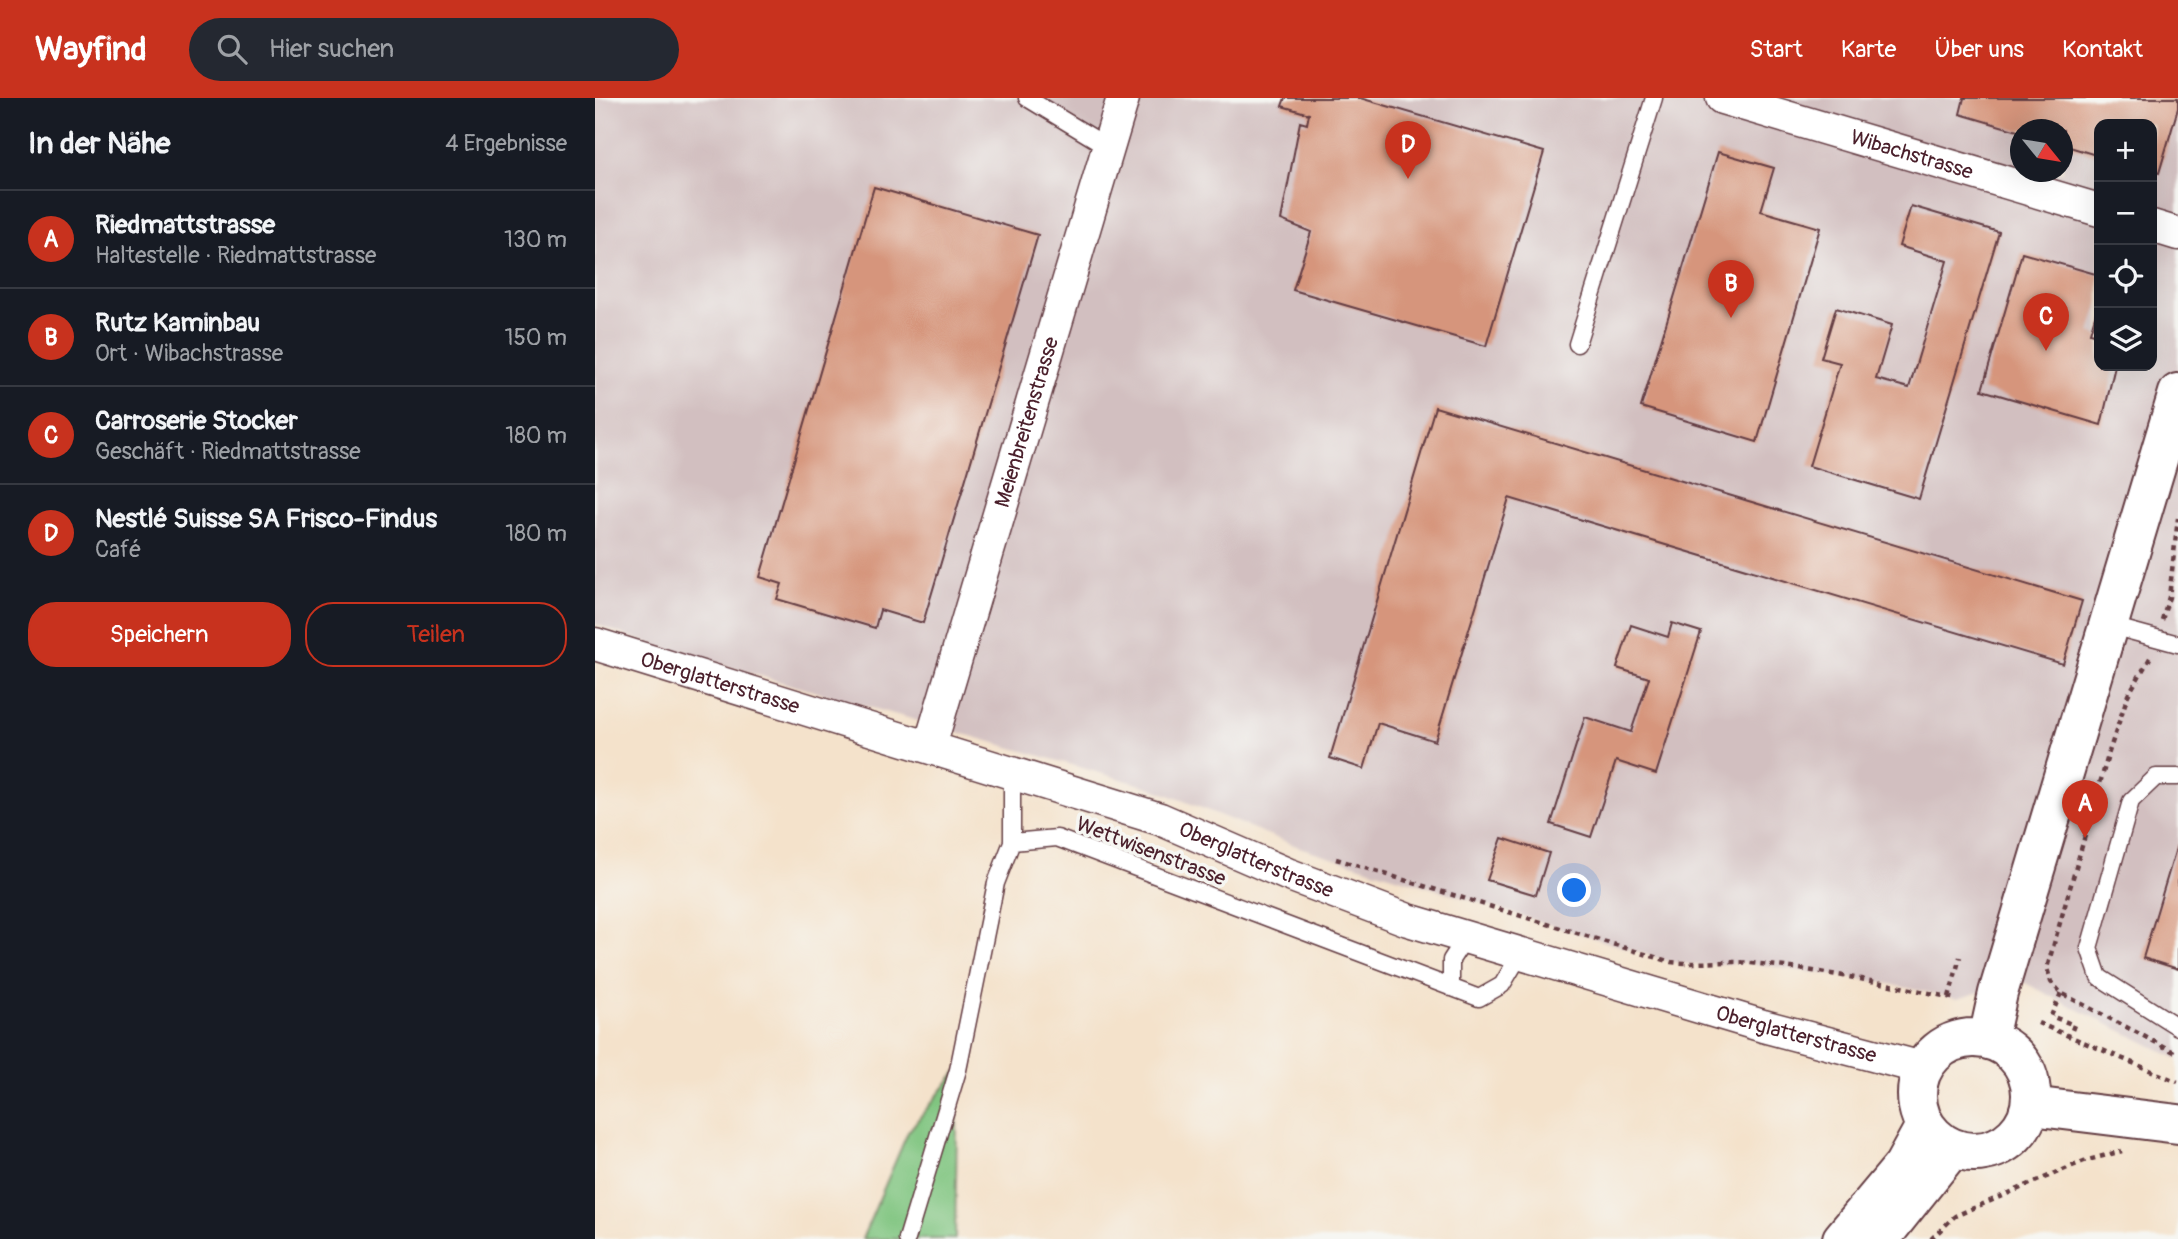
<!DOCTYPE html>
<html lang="de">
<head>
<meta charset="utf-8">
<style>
	:root { --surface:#171b24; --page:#242831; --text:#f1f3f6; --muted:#9ea1a6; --line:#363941; --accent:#c8321e }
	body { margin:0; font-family:Pangolin,sans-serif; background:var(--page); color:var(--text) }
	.controls { position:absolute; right:21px; top:21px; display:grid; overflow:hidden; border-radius:14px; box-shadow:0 7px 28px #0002 }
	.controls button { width:63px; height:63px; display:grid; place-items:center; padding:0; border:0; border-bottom:2px solid var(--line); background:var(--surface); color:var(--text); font:35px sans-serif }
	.compass { position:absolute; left:1415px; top:21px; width:63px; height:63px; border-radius:50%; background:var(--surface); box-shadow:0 7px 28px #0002; rotate:120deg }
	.you { position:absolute; left:980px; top:793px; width:24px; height:24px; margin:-18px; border:5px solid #fff; border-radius:50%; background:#1a73e8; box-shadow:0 0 0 10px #1a73e833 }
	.badge { display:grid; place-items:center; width:46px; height:46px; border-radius:50%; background:var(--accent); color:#fff; font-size:23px; font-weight:700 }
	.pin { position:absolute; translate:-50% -58px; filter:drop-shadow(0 2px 4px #0008) }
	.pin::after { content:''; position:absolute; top:37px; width:24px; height:21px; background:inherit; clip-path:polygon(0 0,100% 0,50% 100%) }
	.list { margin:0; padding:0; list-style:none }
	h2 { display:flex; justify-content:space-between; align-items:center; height:91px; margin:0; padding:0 28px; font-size:30px }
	h2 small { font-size:23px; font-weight:400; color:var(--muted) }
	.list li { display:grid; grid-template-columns:46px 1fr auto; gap:21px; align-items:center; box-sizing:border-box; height:98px; padding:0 28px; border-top:2px solid var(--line) }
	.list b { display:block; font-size:26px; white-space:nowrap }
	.list p { margin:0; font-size:23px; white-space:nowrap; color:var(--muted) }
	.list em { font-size:23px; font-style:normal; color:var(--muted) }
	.actions { display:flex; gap:14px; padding:21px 28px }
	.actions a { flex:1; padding:16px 0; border:2px solid var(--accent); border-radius:28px; text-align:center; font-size:24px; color:var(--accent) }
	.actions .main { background:var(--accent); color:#fff }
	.icon { flex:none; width:38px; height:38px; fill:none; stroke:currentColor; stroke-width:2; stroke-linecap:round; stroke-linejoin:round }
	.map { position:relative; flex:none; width:1583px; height:1141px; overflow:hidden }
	header { display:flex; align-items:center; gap:42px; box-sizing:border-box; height:98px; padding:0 35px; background:var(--accent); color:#fff }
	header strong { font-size:33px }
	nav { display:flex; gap:38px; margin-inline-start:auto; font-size:24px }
	.search { width:490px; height:63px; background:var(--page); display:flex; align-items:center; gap:18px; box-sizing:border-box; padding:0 24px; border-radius:38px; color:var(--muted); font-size:26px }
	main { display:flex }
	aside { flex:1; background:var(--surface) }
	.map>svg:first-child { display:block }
	.industrial { fill:#d2bfc0; fill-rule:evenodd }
	.green { fill:#80c580; stroke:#657256; stroke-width:2 }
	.building { fill:#d6957c }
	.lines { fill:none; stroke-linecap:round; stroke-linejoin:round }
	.service-casing { stroke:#643c43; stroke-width:19 }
	.minor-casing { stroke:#643c43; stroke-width:35 }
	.tertiary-casing { stroke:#643c43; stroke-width:42 }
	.secondary-casing { stroke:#643c43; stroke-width:42 }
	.path { stroke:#643c43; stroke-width:4.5; stroke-dasharray:5 5; stroke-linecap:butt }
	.service { stroke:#fff; stroke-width:16 }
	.minor { stroke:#fff; stroke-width:32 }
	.tertiary { stroke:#fff; stroke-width:38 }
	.secondary { stroke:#fff; stroke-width:38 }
	.labels { text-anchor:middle; stroke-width:7; stroke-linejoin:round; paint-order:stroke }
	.street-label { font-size:21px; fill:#4a1f2b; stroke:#f6f6f2 }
</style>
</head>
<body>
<header>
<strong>Wayfind</strong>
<div class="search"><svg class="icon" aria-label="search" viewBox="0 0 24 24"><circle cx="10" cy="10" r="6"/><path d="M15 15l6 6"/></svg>Hier suchen</div>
<nav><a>Start</a><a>Karte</a><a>Über uns</a><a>Kontakt</a></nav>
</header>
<main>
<aside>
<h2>In der Nähe<small>4 Ergebnisse</small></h2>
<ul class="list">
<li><span class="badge">A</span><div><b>Riedmattstrasse</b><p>Haltestelle · Riedmattstrasse</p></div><em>130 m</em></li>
<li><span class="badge">B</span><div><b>Rutz Kaminbau</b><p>Ort · Wibachstrasse</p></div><em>150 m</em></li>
<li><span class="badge">C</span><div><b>Carroserie Stocker</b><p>Geschäft · Riedmattstrasse</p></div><em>180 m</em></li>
<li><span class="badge">D</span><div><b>Nestlé Suisse SA Frisco-Findus</b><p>Café</p></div><em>180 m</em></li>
</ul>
<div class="actions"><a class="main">Speichern</a><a>Teilen</a></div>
</aside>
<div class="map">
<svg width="1583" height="1141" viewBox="0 0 1583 1141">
	<rect width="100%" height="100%" fill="#f6f6f2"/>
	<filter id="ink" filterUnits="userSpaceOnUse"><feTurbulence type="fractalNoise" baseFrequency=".0143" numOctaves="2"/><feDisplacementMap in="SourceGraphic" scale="14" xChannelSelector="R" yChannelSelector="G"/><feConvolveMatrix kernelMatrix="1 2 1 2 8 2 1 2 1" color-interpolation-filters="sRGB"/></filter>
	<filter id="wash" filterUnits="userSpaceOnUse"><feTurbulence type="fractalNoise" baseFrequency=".00686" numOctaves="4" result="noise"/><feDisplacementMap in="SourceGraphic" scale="28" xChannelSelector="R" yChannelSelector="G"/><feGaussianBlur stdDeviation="1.57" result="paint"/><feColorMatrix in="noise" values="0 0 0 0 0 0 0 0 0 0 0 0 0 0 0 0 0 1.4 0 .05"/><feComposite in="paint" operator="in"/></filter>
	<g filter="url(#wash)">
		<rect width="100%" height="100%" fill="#f4e2cb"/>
		<!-- industrial -->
		<path class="industrial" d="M0,0H1583V961L1424,882L1362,901L1290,885L1154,865L1103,867L1076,864L704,749L554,689L67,550L0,526ZM1504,26H1557V268H1504ZM1426,32H1468V74H1426Z"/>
		<!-- green -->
		<path class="green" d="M363,972L360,1141H267L313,1034Z"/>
		<g id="blocks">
			<!-- building -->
			<path class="building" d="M690,0H765L949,54L891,248L698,192L716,134L686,122L705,24L712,26L714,16L687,8Z
				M1369,0H1583V10L1564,75L1557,73V26H1504V58L1468,47V32H1426V34L1365,16Z
				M1123,54L1179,70L1166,113L1225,130L1162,344L1046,309Z
				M279,89L443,137L328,525L285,512L280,530L182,501L187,486L165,479Z
				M1316,108L1404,134L1324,401L1214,368L1245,265L1226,260L1241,210L1297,227L1281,281L1314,290L1352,163L1304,148Z
				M1427,155L1504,177V204L1495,235L1504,238V268H1520L1506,327L1387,292Z
				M840,309L1487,503L1468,566L914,400L840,643L783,625L769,671L735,660Z
				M1077,525L1106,534L1061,676L1021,663L996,739L956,726L990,619L1036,634L1054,580L1022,570L1036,527L1073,539Z
				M907,740L954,755L941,797L892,782Z
				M1582,747H1583V871L1548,860Z"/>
		</g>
	</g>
	<g filter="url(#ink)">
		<use href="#blocks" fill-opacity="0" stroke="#643c43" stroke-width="2"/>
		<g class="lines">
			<defs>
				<path id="service" d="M432,0L513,49
					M982,246L1059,0
					M1513,527L1583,546
					M417,676V744
					M1583,679H1561L1536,703L1494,850L1504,879L1583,929
					M856,890V862L871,839
					M312,1141L363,972L401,785L417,744L462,740L884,900L907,887L926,855"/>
				<g id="minor">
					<path id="s1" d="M1127,0L1504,112"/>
					<path d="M1557,128L1583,136"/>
					<path id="s2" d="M0,546L565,721L692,776L813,822L1168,928L1327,970"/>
					<path id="s3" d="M335,648L528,0"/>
				</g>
				<path id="tertiary" d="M1436,1008L1583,1026"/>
				<path id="secondary" d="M1322 997a57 57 0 1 1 114 0a57 57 0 1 1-114 0Z
					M1393,941L1403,895L1583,295
					M1247,1141L1308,1068L1330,1028
					M1285,1141L1357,1051"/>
			</defs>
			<!-- service casing -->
			<use href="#service" class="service-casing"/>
			<!-- minor casing -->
			<use href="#minor" class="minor-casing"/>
			<!-- tertiary casing -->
			<use href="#tertiary" class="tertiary-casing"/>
			<!-- secondary casing -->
			<use href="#secondary" class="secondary-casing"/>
			<!-- path -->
			<path class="path" d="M1567,522L1574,499L1583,420
				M1555,560L1533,597L1514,654L1452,870L1456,884L1466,895L1583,956
				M741,761L1076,864C1103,867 1130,862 1156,865C1225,872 1295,886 1362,901
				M1466,895L1456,918L1479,927L1475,937
				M1354,899L1365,859
				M1443,925L1583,984
				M1336,1141L1360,1118L1489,1063L1527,1053"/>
			<!-- service -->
			<use href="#service" class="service"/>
			<!-- minor -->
			<use href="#minor" class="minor"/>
			<!-- tertiary -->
			<use href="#tertiary" class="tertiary"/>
			<!-- secondary -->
			<use href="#secondary" class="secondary"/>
		</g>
	</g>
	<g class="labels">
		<!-- street labels -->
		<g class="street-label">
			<text dy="7" stroke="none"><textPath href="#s1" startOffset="198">Wibachstrasse</textPath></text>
			<text dy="7" stroke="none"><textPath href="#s3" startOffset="338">Meienbreitenstrasse</textPath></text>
			<text dy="7" stroke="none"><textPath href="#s2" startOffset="131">Oberglatterstrasse</textPath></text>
			<text transform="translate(556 753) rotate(21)" y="7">Wettwisenstrasse</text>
			<text dy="7" stroke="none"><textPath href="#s2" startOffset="696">Oberglatterstrasse</textPath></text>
			<text dy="7" stroke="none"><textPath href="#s2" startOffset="1264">Oberglatterstrasse</textPath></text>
		</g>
	</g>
</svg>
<div class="controls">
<button>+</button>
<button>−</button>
<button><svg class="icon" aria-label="locate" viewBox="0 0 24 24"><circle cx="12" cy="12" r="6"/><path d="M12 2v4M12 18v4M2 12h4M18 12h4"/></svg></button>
<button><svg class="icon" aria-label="layers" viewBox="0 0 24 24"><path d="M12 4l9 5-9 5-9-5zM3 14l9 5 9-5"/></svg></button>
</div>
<svg class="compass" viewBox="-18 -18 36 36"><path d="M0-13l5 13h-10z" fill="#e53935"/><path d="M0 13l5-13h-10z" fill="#9ea1a6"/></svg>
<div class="you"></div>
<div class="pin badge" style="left:1490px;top:740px">A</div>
<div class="pin badge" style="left:1136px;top:220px">B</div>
<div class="pin badge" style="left:1451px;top:253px">C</div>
<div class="pin badge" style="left:813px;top:81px">D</div>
</div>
</main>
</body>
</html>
